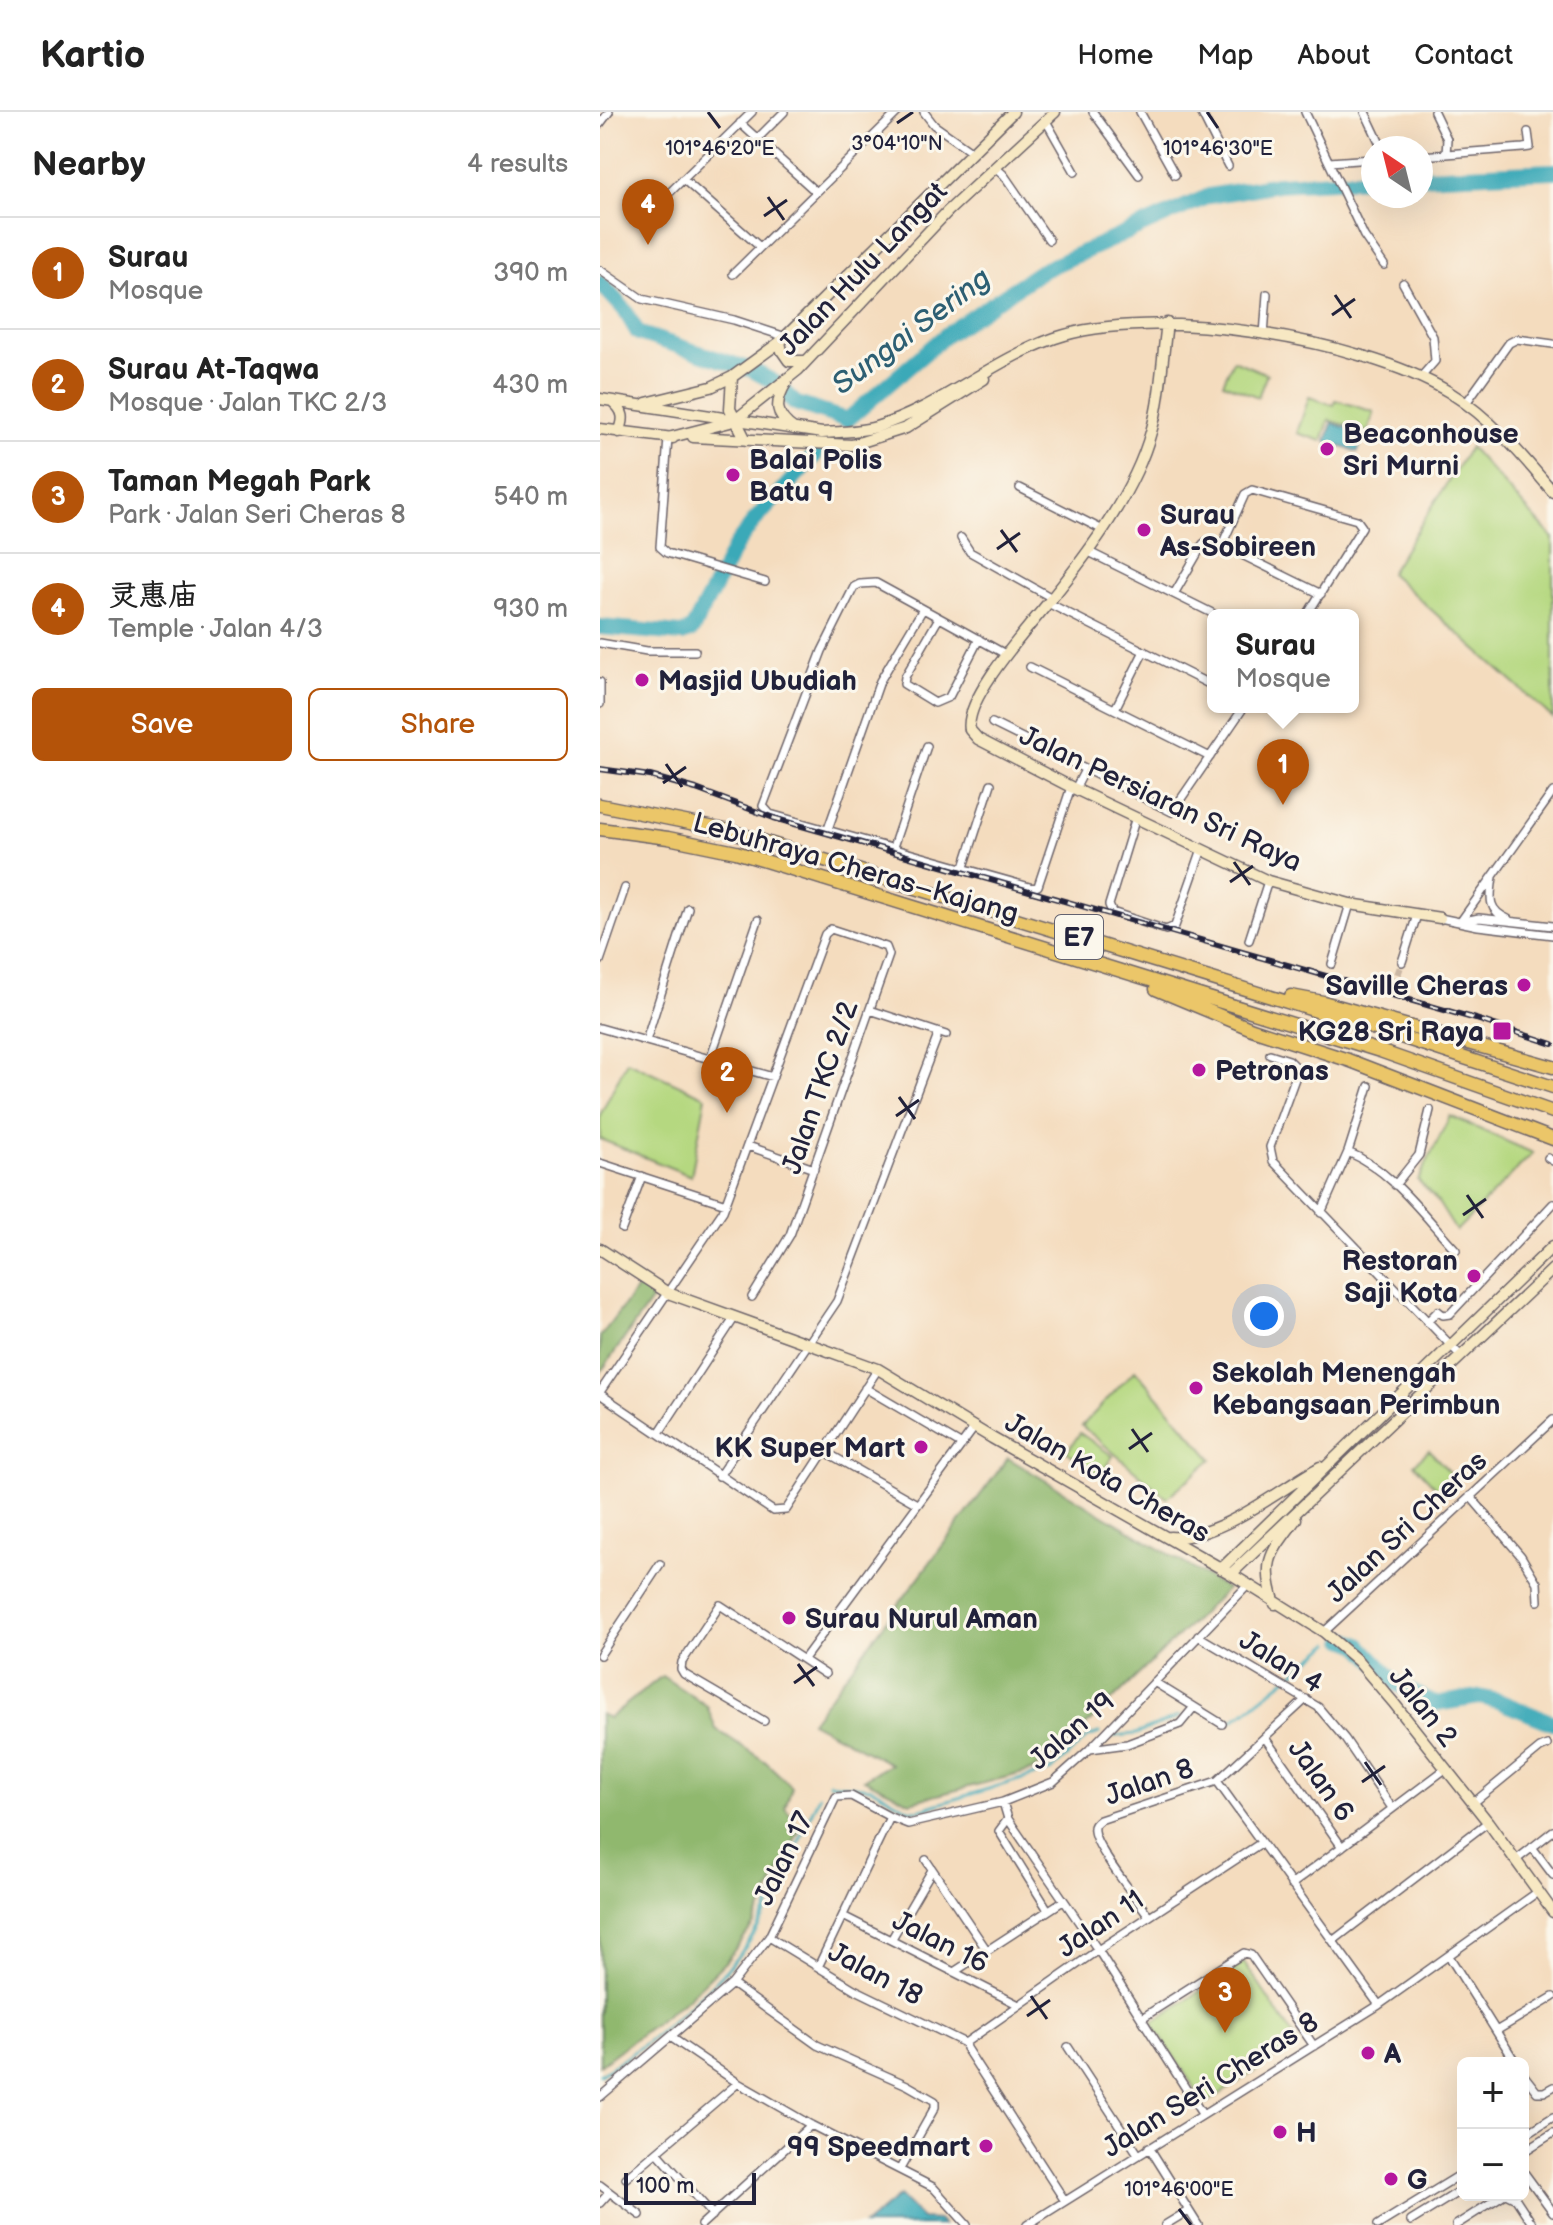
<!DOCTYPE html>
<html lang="en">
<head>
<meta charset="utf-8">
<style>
	:root { --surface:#fff; --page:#f6f6f6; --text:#222; --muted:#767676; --line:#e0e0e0; --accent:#b45309 }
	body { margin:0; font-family:"Balsamiq Sans","LXGW WenKai TC",sans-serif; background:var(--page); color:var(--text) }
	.controls { position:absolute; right:24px; bottom:24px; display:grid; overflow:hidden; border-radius:12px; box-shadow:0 8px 32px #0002 }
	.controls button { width:72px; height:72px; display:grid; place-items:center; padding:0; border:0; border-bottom:2px solid var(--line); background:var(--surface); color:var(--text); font:40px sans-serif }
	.compass { position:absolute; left:761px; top:24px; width:72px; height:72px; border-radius:50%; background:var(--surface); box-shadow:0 8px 32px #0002; rotate:325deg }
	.scale { position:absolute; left:24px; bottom:20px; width:132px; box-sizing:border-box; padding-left:8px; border:4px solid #22223b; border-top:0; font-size:22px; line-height:28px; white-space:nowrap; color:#22223b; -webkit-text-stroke:6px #fbf7ec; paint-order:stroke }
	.you { position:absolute; left:664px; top:1204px; width:28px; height:28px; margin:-20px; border:6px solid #fff; border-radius:50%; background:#1a73e8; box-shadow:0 0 0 12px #1a73e833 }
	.badge { display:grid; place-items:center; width:52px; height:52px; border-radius:50%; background:var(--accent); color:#fff; font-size:26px; font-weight:700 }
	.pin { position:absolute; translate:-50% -66px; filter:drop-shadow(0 2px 4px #0008) }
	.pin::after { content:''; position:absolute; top:42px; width:28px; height:24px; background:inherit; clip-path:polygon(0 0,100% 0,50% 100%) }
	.popup { position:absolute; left:607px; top:497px; width:152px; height:104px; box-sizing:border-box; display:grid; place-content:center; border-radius:12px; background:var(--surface); filter:drop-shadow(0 2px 6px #0005); font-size:26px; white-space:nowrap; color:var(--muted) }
	.popup b { font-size:30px; color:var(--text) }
	.popup::after { content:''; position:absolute; left:50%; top:100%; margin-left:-16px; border:16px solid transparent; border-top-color:var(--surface) }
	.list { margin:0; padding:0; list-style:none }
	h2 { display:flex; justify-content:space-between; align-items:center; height:104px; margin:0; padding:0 32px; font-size:34px }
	h2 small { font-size:26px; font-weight:400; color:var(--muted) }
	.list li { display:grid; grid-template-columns:52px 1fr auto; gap:24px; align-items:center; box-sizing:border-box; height:112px; padding:0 32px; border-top:2px solid var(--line) }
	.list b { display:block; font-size:30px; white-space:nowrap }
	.list p { margin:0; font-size:26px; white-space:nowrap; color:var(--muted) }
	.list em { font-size:26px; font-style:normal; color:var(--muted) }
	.actions { display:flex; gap:16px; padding:24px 32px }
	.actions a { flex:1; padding:18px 0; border:2px solid var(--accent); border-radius:12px; text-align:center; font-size:28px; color:var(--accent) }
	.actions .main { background:var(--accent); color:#fff }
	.map { position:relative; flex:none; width:953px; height:2113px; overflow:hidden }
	header { display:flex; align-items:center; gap:48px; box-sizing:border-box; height:112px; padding:0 40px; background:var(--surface); border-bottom:2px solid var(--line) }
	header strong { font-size:38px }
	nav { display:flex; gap:44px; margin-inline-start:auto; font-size:28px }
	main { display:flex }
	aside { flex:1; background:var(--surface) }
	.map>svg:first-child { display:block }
	.green { fill:#b5d880; stroke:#6c7d5e; stroke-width:2 }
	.forest { fill:#90b86e; stroke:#596d54; stroke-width:2 }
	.water { fill:#3aa9b8; stroke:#2e667a; stroke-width:2 }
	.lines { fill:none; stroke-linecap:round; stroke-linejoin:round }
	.stream { stroke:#3aa9b8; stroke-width:3 }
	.river { stroke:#3aa9b8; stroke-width:16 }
	.street-tunnel { stroke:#cab7a4; stroke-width:7; stroke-dasharray:7 3.5; stroke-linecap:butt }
	.street-casing { stroke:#6c6369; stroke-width:10 }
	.secondary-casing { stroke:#6c6369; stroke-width:13 }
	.highway-casing { stroke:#6c6369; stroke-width:15 }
	.street { stroke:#fff; stroke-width:7 }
	.secondary { stroke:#f7e8c3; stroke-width:10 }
	.highway { stroke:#ebc669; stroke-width:12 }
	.rail-casing { stroke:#22223b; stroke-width:6 }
	.rail { stroke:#fbf7ec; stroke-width:3; stroke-dasharray:9; stroke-linecap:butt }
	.ticks { fill:none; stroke:#22223b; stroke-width:3 }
	.poi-dot { fill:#b5179e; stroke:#fbf7ec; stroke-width:3 }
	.labels { text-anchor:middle; stroke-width:6; stroke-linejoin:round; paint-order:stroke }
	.shield { fill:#fbf7ec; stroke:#636270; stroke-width:2 }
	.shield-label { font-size:26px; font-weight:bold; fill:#22223b }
	.street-label { font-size:28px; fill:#22223b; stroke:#fbf7ec }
	.poi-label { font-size:28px; font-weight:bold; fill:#22223b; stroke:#fbf7ec; text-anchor:start }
	.water-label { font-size:30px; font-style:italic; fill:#2d5f73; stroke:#fbf7ec }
	.ticks-label { font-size:20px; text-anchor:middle; fill:#22223b; stroke:#fbf7ec; stroke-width:6; stroke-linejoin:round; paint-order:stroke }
</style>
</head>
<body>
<header>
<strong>Kartio</strong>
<nav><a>Home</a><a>Map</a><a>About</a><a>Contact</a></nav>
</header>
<main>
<aside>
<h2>Nearby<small>4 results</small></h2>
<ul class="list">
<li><span class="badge">1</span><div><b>Surau</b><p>Mosque</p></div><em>390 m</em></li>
<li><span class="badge">2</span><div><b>Surau At-Taqwa</b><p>Mosque · Jalan TKC 2/3</p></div><em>430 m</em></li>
<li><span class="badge">3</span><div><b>Taman Megah Park</b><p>Park · Jalan Seri Cheras 8</p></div><em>540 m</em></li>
<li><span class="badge">4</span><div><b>灵惠庙</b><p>Temple · Jalan 4/3</p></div><em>930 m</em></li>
</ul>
<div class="actions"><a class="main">Save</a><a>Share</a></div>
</aside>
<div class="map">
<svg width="953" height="2113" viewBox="0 0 953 2113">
	<rect width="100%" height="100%" fill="#fbf7ec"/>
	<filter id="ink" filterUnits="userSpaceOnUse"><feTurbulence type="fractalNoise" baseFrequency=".0125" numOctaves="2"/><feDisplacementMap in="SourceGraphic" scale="16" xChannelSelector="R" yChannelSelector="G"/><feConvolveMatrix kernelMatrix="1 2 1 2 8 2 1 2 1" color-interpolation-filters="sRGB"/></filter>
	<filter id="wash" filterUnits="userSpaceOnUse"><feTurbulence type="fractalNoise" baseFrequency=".006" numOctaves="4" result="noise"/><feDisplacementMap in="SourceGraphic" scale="32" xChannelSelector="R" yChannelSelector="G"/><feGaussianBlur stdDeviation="1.8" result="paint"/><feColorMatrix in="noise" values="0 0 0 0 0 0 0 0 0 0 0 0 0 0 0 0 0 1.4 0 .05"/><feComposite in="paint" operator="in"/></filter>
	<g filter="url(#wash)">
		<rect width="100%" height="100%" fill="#f4dcbe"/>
		<!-- green -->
		<path class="green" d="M633,248L667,262L658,285L623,271Z
			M709,285L734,293L736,288L774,300L768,320L729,308L722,329L697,321Z
			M870,335L953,426V606L790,461Z
			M27,949L106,985L91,1064L0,1027V1003Z
			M850,1004L933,1041L856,1119L836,1087L818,1068Z
			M535,1258L612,1347L567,1386L482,1314Z
			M480,1321L513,1344L500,1363L467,1340Z
			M829,1338L859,1370L844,1384L814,1352Z
			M644,1850L698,1931L605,1992L552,1911Z"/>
		<!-- forest -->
		<path class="forest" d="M38,1175L55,1183L0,1261V1225Z
			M408,1346L627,1477L470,1629L431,1659L310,1690L264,1667L291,1652L211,1610Z
			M62,1564L107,1594L116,1617L166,1650L192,1675L185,1695L200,1716L154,1812L126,1849L88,1886L0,1953V1602L9,1606Z"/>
		<!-- water -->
		<path class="water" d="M732,311L764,322L758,340L726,330Z
			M299,2084L322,2107L339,2108L343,2113H264Z"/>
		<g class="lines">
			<!-- stream -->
			<path class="stream" d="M622,1607L633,1608L646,1599L731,1531
				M515,1624L536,1622L580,1604
				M229,1671L271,1676L309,1697L318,1698L452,1658L488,1625L499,1621
				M0,1962C48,1934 130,1865 157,1817C181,1775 199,1728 219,1684"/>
			<!-- river -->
			<path class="river" d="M821,65L953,59
				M0,171L24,197L38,221L152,258L174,270L195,291L247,308L347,222L441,159L609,84L678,72L773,67
				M0,515L82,522L92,518L136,433L155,408L215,343
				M745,1527L760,1533L797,1572L836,1592L879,1585L898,1589L953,1611"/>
		</g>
	</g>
	<g filter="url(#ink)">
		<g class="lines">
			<!-- street-tunnel -->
			<path class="street-tunnel" d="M791,882L802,850"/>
			<defs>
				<path id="street" d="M324,0L334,13L371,39
					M493,0L539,63
					M540,0L575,63
					M601,0L628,54
					M705,0L764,124L784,153
					M765,0L782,36
					M834,0L847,27L846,42
					M446,9L475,60
					M140,11L216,80
					M0,12L9,0
					M157,27L184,0
					M821,44L923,36L930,35L928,20
					M729,50L773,47
					M396,56L404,63L449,128
					M83,67L160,135
					M62,88L152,0
					M0,158L42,187L134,208L186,225
					M133,162L298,0
					M803,171L833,225L835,249L820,266
					M664,223L667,182
					M866,291L909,231L917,227L953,232
					M68,326L60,435L67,441L165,470
					M420,376L503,418
					M361,426L370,440L452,486
					M622,433L645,382L652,378L757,408L762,415L707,503
					M489,440L616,503
					M574,482L603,432L607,429L622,433L721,482
					M448,491L613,574
					M339,506L305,565L304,572L335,591L349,585L379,527
					M0,531L47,539H95
					M407,543L276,471L260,472L254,475L222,539L163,694L170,702L433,776L438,774L471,675
					M430,555L610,645
					M0,570V592
					M515,597L544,539
					M392,611L572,700L644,595
					M475,677L485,658
					M536,705L509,793L512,800L566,818L575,814L602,737
					M228,717L280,569L323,497
					M293,735L327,634
					M364,755L391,672
					M893,765C890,786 887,798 908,807
					M840,806L878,814L953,823
					M861,809L953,680
					M864,809L879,806L953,814
					M649,828L668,769
					M0,849L25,776
					M802,850L817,803
					M732,852L750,792
					M270,898L346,923
					M0,916L173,965
					M46,929L88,796
					M670,942L689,948L697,956V961L670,1035L673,1049L861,1244
					M110,947L158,808
					M148,1034L214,1057
					M748,1040C793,1059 823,1103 856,1138
					M948,1046L953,1049
					M0,1051L126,1092
					M795,1073L819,1043L830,998
					M721,1101L748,1040L769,974
					M22,1117L42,1064
					M827,1210L838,1199L843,1203L850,1202L953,1092
					M265,1276L362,1333
					M0,1280L123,1099L225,822L231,817L286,835L289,843L190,1123L152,1185
					M0,1282L173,1399L186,1398L278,1257
					M59,1321L135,1205
					M224,1339L317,1392
					M119,1364L237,1189L337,926L336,921
					M870,1384L921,1444L937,1471L938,1489
					M724,1520L953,1308
					M598,1524L718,1595L745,1627L792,1696
					M0,1543L60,1452
					M204,1547L374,1316
					M554,1570L622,1612
					M164,1609L84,1562L81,1557L82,1550L120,1493L225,1562
					M665,1626L742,1735
					M490,1637L527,1632L580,1612L594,1595
					M617,1669L779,1893
					M403,1690L408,1707L498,1838L602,2002
					M872,1692L940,1636L947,1633
					M408,1707L399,1719L448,1798
					M932,1735L953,1763
					M326,1748L386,1837
					M916,1748L953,1719
					M691,1773L844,1658
					M243,1804L419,1893
					M549,1804C537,1787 496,1737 494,1719C493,1713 496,1711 500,1708L617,1669L706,1587
					M169,1825L254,1877L365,1931
					M291,1828L332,1758
					M734,1828L888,1710
					M849,1844L916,1951
					M218,1855L290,1705
					M354,1860L463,1789
					M132,1872L217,1933L307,1973L335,1989V1995L300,2057
					M542,1906L644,1841L651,1843L714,1934
					M896,1919L953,1885
					M72,1926L138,1971L211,2013L333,2075L367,2113
					M365,1931L498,1838L661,1731
					M365,1931L366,1936L465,2089
					M468,1935L538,2042
					M923,1962L937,1980H944L953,1975
					M0,1985L132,1872L169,1825L236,1685L251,1684L290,1705L308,1712L403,1690L453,1670L490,1637L648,1473
					M923,2024L953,2005
					M549,2035L598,2113
					M57,2040L113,2103
					M923,2040L953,2021
					M923,2059L953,2100
					M26,2066L138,1971
					M0,2073L40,2103
					M908,2083L916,2087L933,2113
					M0,2091L9,2081
					M811,2109L863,2077
					M101,2113L211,2013
					M427,2113L779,1893L939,1779
					M565,2113L588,2099
					M778,2113L863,2061
					M856,2113L903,2083"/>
				<path id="secondary" d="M567,211C562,247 561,286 551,320C535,379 490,439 452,486C432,512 363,586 370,618L378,627L471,675L668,769L750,792L840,806
					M180,230L182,239L189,249H206
					M132,265L130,297L146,328
					M186,271C174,291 175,304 194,317
					M0,287L222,321C239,320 259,320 276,315C339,296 392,248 455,226C551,192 762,227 849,280C890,305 922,343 953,380
					M13,290C24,299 25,307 19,320
					M46,291L111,275L132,265L180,230L413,0
					M0,317L73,326
					M93,325L252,333L306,316L384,267
					M68,326L134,309L198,258L348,99L455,0
					M0,1137L68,1181L278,1257L392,1326L631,1462L724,1520L758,1549L793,1590L888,1710L953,1800
					M570,1425C619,1428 677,1379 720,1355
					M621,1457L953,1134
					M631,1462L953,1157
					M675,1492C661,1449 671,1441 696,1407"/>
				<path id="highway" d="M0,693L130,719L798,924L953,975
					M0,717L68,726L136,740L780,939L953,1000
					M556,877L652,917L748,948L953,1027
					M691,884L723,890L953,955"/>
			</defs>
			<!-- street casing -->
			<use href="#street" class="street-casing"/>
			<!-- secondary casing -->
			<use href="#secondary" class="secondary-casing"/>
			<!-- highway casing -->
			<use href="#highway" class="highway-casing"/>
			<!-- street -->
			<use href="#street" class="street"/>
			<!-- secondary -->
			<use href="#secondary" class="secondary"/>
			<!-- highway -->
			<use href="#highway" class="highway"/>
			<defs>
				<path id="rail" d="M0,657L50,664L96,677L174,706L876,907L953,932"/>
			</defs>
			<!-- rail casing -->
			<use href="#rail" class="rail-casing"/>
			<!-- rail -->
			<use href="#rail" class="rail"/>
		</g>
	</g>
	<!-- ticks -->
	<path class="ticks" d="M108,0L120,16M607,0L618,16M297,11L313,0M168,85L184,108M164,104L187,88M735,183L751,206M732,203L755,187M401,418L417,440M397,437L420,421M66,652L82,675M63,671L86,655M634,750L650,773M630,770L653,754M299,985L315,1007M296,1004L319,988M867,1083L883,1106M863,1103L886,1087M532,1317L548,1340M529,1337L552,1321M198,1552L214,1574M194,1571L217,1555M765,1650L781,1673M762,1670L785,1654M431,1884L447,1907M427,1904L450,1888M579,2097L591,2113"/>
	<!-- markers -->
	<g class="poi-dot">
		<circle cx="727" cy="337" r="8"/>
		<circle cx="133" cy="363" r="8"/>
		<circle cx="544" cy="418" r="8"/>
		<circle cx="42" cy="568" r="8"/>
		<circle cx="924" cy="873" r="8"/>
		<rect x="892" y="909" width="20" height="20" rx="4"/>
		<circle cx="599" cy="958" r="8"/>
		<circle cx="874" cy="1164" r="8"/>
		<circle cx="596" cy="1276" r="8"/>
		<circle cx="321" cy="1335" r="8"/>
		<circle cx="189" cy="1506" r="8"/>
		<circle cx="768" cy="1941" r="8"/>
		<circle cx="680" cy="2020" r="8"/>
		<circle cx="386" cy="2034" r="8"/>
		<circle cx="791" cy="2067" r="8"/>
	</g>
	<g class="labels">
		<!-- shield labels -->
		<rect class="shield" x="455" y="803" width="48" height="44" rx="6"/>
		<g class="shield-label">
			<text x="479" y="834">E7</text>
		</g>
		<!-- street labels -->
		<g class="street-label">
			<text transform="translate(262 156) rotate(-46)" y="10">Jalan Hulu Langat</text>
			<text transform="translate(561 686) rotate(25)" y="10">Jalan Persiaran Sri Raya</text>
			<text transform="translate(256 755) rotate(16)" y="10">Lebuhraya Cheras–Kajang</text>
			<text transform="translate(219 975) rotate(-71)" y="10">Jalan TKC 2/2</text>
			<text transform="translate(508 1365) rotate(30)" y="10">Jalan Kota Cheras</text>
			<text transform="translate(806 1414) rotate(-43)" y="10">Jalan Sri Cheras</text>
			<text transform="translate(682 1549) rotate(32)" y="10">Jalan 4</text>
			<text transform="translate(824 1594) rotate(52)" y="10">Jalan 2</text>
			<text transform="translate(471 1618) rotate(-41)" y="10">Jalan 19</text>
			<text transform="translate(722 1668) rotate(55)" y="10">Jalan 6</text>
			<text transform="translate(549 1669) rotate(-19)" y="10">Jalan 8</text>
			<text transform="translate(183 1746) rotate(-64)" y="10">Jalan 17</text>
			<text transform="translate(500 1811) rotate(-34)" y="10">Jalan 11</text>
			<text transform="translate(341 1829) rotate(27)" y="10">Jalan 16</text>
			<text transform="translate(276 1861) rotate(28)" y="10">Jalan 18</text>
			<text transform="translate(610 1972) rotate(-32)" y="10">Jalan Seri Cheras 8</text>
		</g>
		<!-- poi labels -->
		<g class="poi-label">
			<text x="743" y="331">Beaconhouse<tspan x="743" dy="32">Sri Murni</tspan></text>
			<text x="149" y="357">Balai Polis<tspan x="149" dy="32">Batu 9</tspan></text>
			<text x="560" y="412">Surau<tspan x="560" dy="32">As-Sobireen</tspan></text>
			<text x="58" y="578">Masjid Ubudiah</text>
			<text x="908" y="883" text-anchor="end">Saville Cheras</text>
			<text x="884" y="929" text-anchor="end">KG28 Sri Raya</text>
			<text x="615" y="968">Petronas</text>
			<text x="858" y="1158" text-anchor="end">Restoran<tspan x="858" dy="32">Saji Kota</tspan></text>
			<text x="612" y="1270">Sekolah Menengah<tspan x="612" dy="32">Kebangsaan Perimbun</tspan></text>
			<text x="305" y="1345" text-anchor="end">KK Super Mart</text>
			<text x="205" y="1516">Surau Nurul Aman</text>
			<text x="784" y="1951">A</text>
			<text x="696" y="2030">H</text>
			<text x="370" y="2044" text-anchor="end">99 Speedmart</text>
			<text x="807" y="2077">G</text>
		</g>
		<!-- water labels -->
		<g class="water-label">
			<text transform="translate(311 219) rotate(-37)" y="10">Sungai Sering</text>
		</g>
	</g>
	<g class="ticks-label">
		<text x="297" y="38">3°04'10"N</text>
		<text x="120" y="43">101°46'20"E</text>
		<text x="618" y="43">101°46'30"E</text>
		<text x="579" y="2084">101°46'00"E</text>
	</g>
</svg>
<div class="controls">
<button>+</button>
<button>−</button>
</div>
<svg class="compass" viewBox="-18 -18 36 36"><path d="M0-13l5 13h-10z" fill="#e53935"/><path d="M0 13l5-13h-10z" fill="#767676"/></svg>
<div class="scale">100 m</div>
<div class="you"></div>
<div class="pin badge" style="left:683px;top:693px">1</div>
<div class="popup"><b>Surau</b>Mosque</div>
<div class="pin badge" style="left:127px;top:1001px">2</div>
<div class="pin badge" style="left:625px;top:1921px">3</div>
<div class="pin badge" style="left:48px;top:133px">4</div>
</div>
</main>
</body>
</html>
